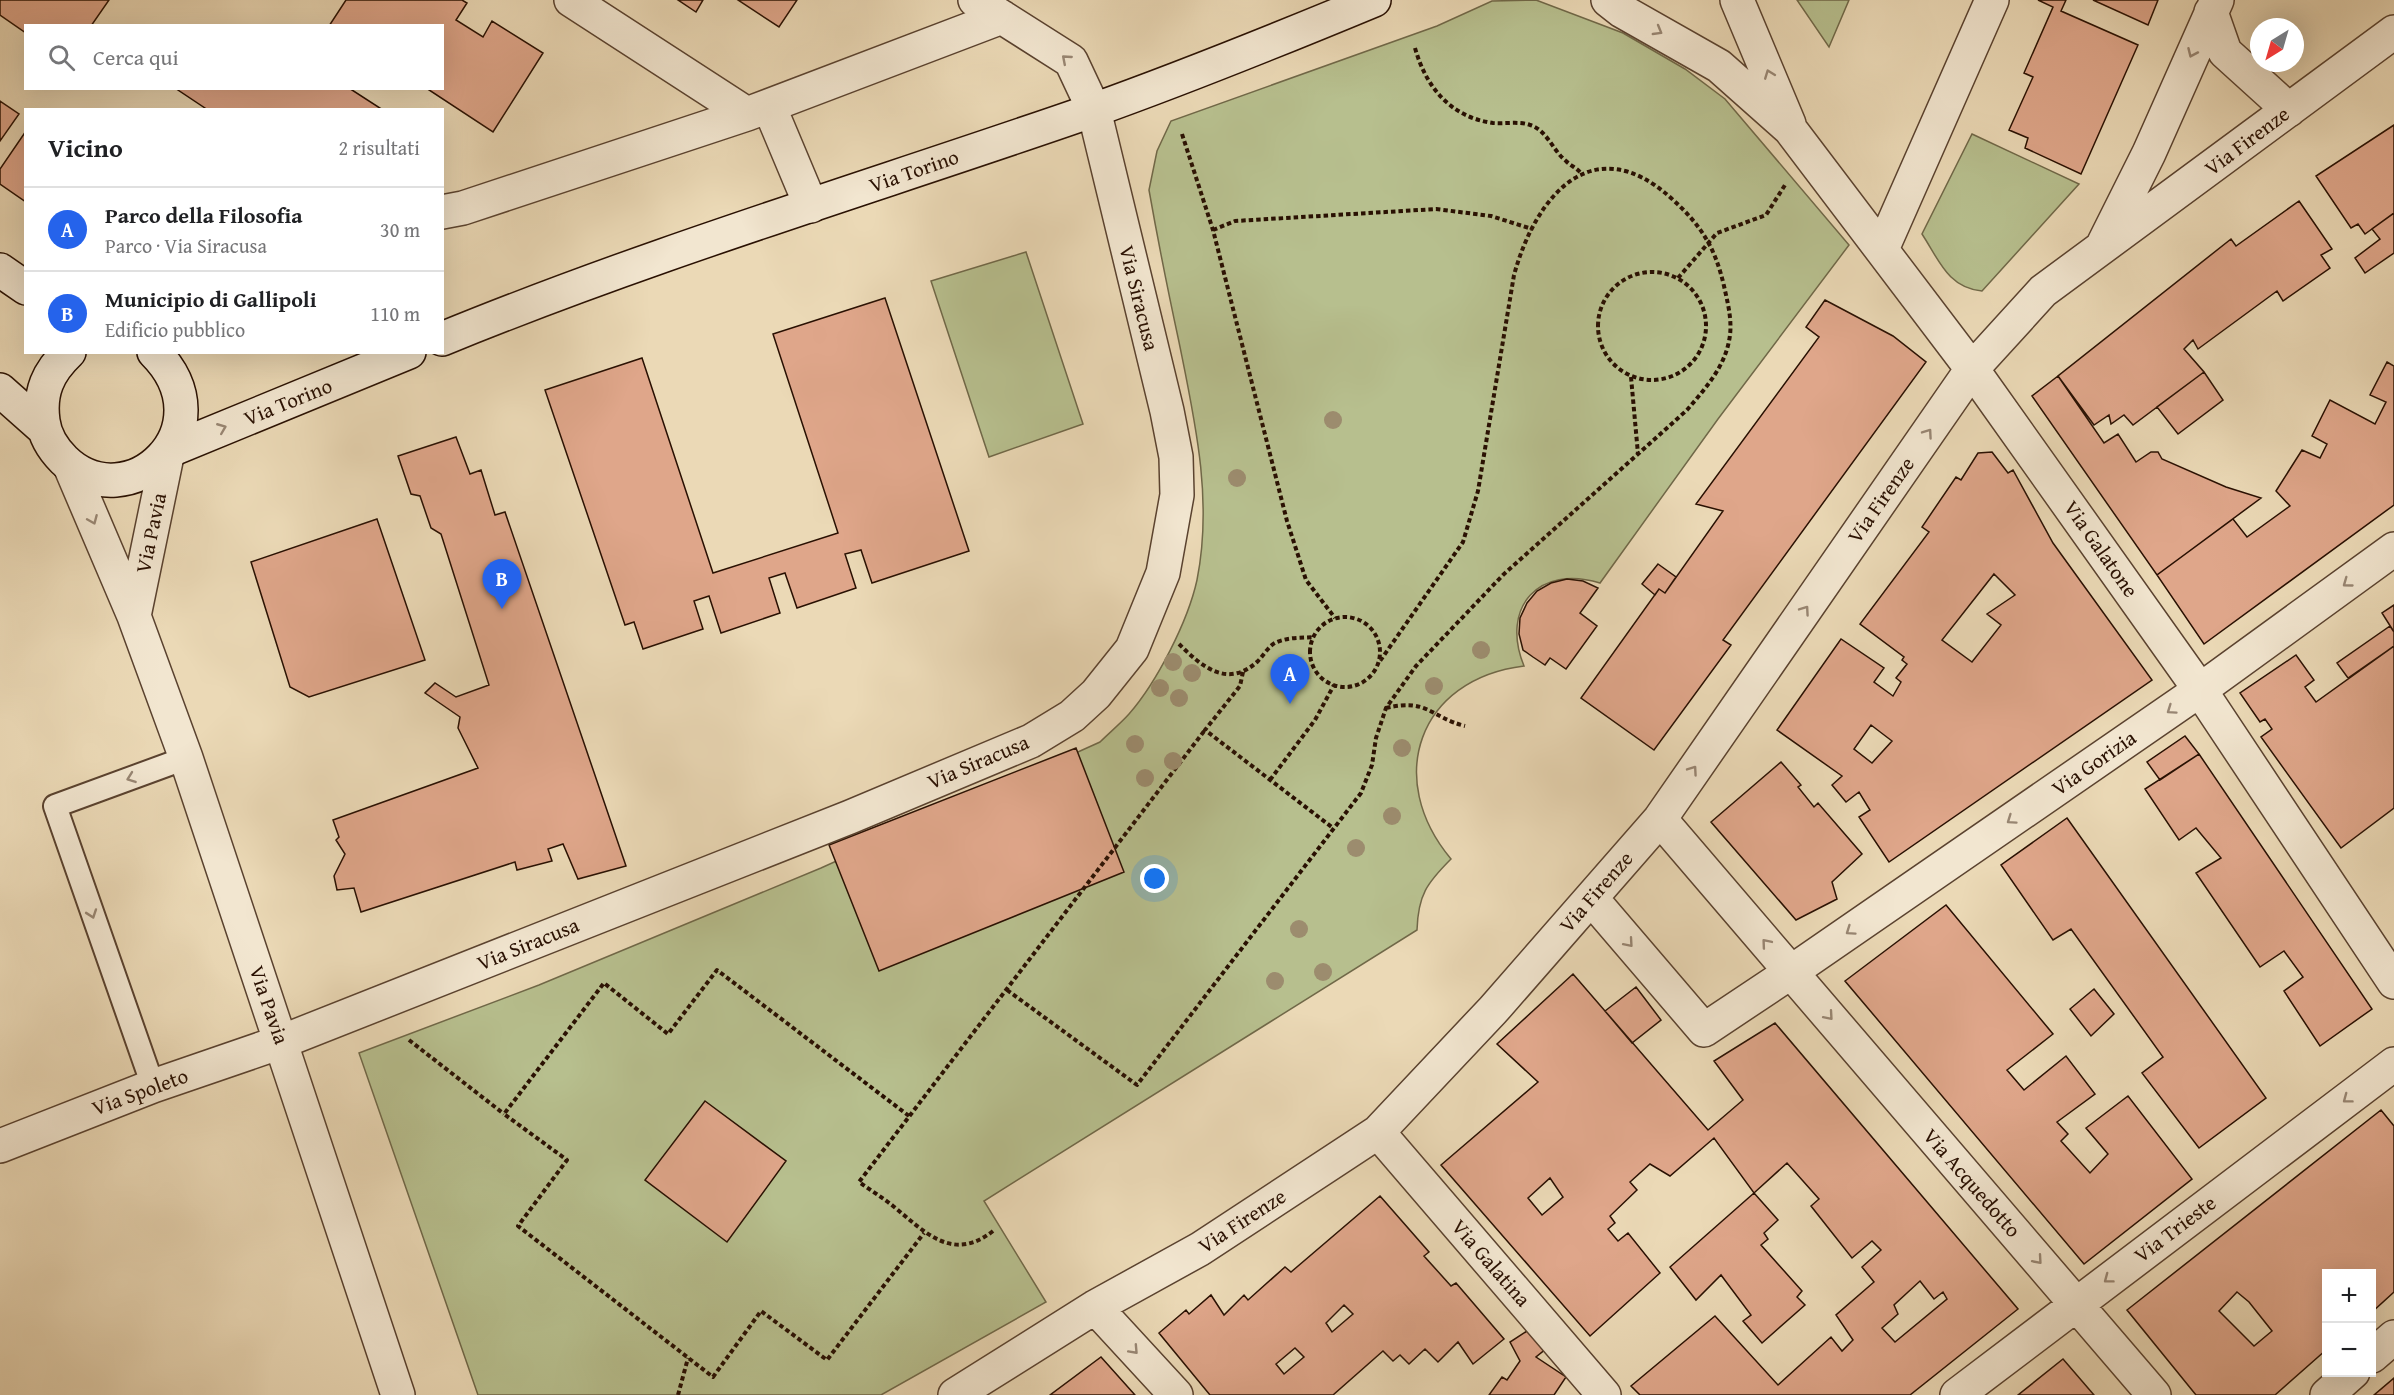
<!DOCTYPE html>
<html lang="it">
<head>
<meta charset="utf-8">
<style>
	:root { --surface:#fff; --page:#f2f2f2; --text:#202124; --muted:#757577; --line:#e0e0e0; --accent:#2563eb }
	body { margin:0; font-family:"Gentium Book Plus",serif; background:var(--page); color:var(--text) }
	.controls { position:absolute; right:18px; bottom:18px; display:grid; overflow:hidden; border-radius:0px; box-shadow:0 6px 24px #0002 }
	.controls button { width:54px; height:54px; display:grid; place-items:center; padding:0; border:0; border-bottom:2px solid var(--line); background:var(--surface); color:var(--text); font:30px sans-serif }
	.compass { position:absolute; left:2250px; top:18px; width:54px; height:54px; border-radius:50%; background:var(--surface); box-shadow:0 6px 24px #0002; rotate:217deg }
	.you { position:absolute; left:1155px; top:879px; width:21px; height:21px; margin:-15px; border:4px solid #fff; border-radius:50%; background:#1a73e8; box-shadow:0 0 0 9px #1a73e833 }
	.badge { display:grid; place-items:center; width:39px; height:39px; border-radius:50%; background:var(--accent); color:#fff; font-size:20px; font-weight:700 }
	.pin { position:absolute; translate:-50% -50px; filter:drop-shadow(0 2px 3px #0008) }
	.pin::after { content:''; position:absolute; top:32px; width:21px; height:18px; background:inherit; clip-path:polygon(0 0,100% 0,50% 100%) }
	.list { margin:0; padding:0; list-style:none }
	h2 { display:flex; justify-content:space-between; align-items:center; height:78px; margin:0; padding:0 24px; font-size:26px }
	h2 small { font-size:20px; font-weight:400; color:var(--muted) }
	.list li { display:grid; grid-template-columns:39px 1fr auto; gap:18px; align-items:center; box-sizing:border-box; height:84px; padding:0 24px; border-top:2px solid var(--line) }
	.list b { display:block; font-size:22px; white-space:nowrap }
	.list p { margin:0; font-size:20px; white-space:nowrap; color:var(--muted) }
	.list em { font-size:20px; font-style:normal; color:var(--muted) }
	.icon { flex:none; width:33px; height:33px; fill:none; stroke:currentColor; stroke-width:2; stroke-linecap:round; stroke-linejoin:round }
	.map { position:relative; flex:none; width:2394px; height:1395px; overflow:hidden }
	.search { position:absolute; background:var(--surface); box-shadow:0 6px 24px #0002; left:24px; top:24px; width:420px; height:66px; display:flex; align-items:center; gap:15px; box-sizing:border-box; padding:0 21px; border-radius:0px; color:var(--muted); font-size:22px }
	.panel { position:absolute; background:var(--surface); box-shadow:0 6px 24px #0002; left:24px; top:108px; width:420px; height:246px; border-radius:0px }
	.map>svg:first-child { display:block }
	.green { fill:#b7bf8e; stroke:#706848; stroke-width:1.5 }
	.building { fill:#dfa68a; stroke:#291002; stroke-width:1.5; fill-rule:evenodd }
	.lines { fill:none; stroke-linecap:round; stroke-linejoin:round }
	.lane-casing { stroke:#5a422f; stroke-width:26 }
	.street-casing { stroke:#5a422f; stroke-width:36 }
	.secondary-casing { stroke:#291002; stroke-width:36 }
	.path { stroke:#291002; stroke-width:4; stroke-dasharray:4.5 3; stroke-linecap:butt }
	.lane { stroke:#f2e6d0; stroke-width:22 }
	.street { stroke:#f2e6d0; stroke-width:33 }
	.secondary { stroke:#f2e6d0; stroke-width:33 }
	.tree { fill:#9c8c6e }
	.oneway { stroke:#988673 }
	.labels { text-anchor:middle; stroke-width:6; stroke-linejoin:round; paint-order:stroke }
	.street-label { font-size:21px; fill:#291002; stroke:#f2e6d0 }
</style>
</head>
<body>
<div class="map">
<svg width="2394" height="1395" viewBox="0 0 2394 1395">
	<rect width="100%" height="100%" fill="#ebd9b6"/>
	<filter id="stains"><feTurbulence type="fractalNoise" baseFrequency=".00333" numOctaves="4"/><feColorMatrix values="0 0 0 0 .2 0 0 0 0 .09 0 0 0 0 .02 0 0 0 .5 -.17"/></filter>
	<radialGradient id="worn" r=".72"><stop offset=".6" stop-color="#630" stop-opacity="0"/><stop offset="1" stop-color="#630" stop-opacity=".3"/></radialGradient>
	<!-- green -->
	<path class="green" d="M1536,0L1623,33L1685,69L1725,99L1849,245L1718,419L1600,583C1539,564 1500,607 1524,666C1418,679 1384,779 1451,859C1427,883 1418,895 1417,930L984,1201L1046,1302L881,1395H478L359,1053L539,985L821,868L1100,742C1109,733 1120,724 1129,714C1157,682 1188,621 1197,580C1213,500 1195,421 1179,342C1168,291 1158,241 1149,190L1157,151L1171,121L1437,26L1492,1Z
		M1797,0H1849L1829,47Z
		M1972,134L2079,184L1982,291C1948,288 1939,260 1922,234Z
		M1026,252L1083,424L989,457L931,281Z"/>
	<!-- building -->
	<path class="building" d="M0,0H109L91,26H26V33L0,15Z
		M346,0H462L467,3L456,20L483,37L492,21L543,53L493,132L426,88H442V26H329Z
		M678,0H703L696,12Z
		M738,0H797L779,27Z
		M2038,0H2066L2061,11L2138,45L2081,174L2025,148L2028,138L2009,130L2033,77L2024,73L2053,7Z
		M2093,0H2158L2148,25Z
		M175,88H349L383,110H208Z
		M0,101L19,114L0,141Z
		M2394,125V213L2365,234L2358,224L2351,228L2316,176Z
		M26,131V202L0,184V169Z
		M2299,201L2332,249L2321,255L2330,268L2283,301L2277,291L2198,349L2193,340L2184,349L2204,372L2133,425L2124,415L2111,424L2109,415L2094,425L2058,376L2231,239L2236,246Z
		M2394,213V253L2365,273L2355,258L2380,239L2372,229Z
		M885,298L969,551L872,583L861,550L845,554L856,588L797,608L785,573L769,578L780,613L721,633L709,596L694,601L703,629L643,649L634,622L625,625L545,390L642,358L713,573L838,533L773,334Z
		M1825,300L1893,336L1926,362L1723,640L1731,645L1654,750L1581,698L1659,589L1665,593L1723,511L1696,504L1819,337L1806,327Z
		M2387,362L2394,366V505L2204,644L2157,575L2233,519L2247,537L2290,506L2276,491L2302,450L2320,458L2327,444L2312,436L2330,400L2375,424L2386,402L2370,395Z
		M2204,372L2223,400L2178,434L2157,407Z
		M2058,376L2104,443L2118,434L2136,462L2151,452H2158L2162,459L2226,487L2261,498L2157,575L2032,396Z
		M456,437L470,474L481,470L495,515L505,512L626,866L578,879L563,844L548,849L552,861L517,870L515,862L361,912L354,888L337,890L334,876L345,854L336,840L339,837L333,820L478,768L458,728L460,717L425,693L435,683L456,697L489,685L441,534L431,528L420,496L411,494L398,456Z
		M1992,452L2008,473L2013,470L2053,543L2152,680L1889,862L1859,817L1870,810L1859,792L1846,802L1832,785L1842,776L1777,730L1841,639L1884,668L1874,682L1893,696L1901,682L1896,678L1907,664L1902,660L1904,657L1860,624L1929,532L1922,527L1956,477L1961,480L1978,453ZM1994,574L2015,595L1987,614L2001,625L1972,662L1942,640ZM1871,725L1892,741L1872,763L1854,749Z
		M377,519L425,660L309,697L290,687L251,562Z
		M1658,564L1676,577L1665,593L1659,589L1655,595L1642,584Z
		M1567,579L1583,581L1598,588L1580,613L1597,626L1566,669L1550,658L1545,665L1533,657L1523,650L1519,634L1520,618L1527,603L1537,591L1551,583Z
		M2394,605V632L2382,613Z
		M2390,626L2394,632V646L2348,678L2337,663Z
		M2394,646V808L2341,848L2261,737L2272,729L2265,719L2260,722L2240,693L2296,655L2314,680L2305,687L2316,702Z
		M2185,736L2199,754L2160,780L2147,762Z
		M1076,748L1124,872L879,971L829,845Z
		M2199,754L2372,1009L2320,1046L2284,991L2303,977L2284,951L2260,967L2196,873L2221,858L2196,828L2179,840L2145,789Z
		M1781,762L1801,785L1798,787L1814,807L1818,803L1862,854L1832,882L1837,899L1796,920L1711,822Z
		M2067,818L2266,1098L2199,1148L2142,1073L2163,1057L2071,929L2053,940L2001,865Z
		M1946,905L2053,1034L2007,1070L2024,1090L2066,1056L2095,1094L2057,1122L2068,1134L2061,1141L2090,1173L2108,1154L2086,1128L2128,1096L2192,1179L2084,1264L1845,981Z
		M1573,974L1708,1130L1743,1100L1714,1061L1775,1023L2018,1309L1910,1395H1640L1631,1386L1715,1316L1778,1385L1831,1337L1842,1351L1853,1340L1836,1315L1874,1282L1862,1267L1881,1250L1872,1241L1852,1258L1811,1206L1819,1199L1787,1163L1754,1193L1714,1138L1670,1176L1650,1164L1630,1182L1637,1190L1610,1216L1615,1223L1608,1229L1618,1241L1628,1233L1660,1273L1590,1336L1441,1165L1538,1082L1497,1044ZM1550,1178L1563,1197L1542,1215L1528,1198ZM1920,1281L1934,1299L1943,1292L1947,1299L1895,1342L1882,1328L1898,1314L1894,1305Z
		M1636,987L1661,1020L1632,1043L1605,1011Z
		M2094,989L2114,1014L2091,1036L2070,1009Z
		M705,1101L786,1161L727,1242L645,1180Z
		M2381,1110L2394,1126V1292L2372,1312V1274H2326V1350L2275,1395H2196L2127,1310ZM2237,1292L2249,1302L2272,1331L2254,1346L2219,1311Z
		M1754,1193L1778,1220L1764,1233L1768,1239L1761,1245L1802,1291L1797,1297L1805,1305L1762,1343L1743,1321L1751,1315L1721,1275L1696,1300L1670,1267Z
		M1380,1196L1429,1252L1424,1256L1451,1286L1456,1283L1504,1339L1473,1364L1458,1342L1438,1362L1425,1349L1409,1364L1400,1355L1393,1361L1383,1351L1333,1395H1210L1159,1333L1186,1310L1189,1314L1211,1295L1224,1315L1244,1295L1248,1300L1285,1267L1291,1272ZM1344,1305L1353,1314L1332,1332L1326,1323ZM1295,1348L1304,1357L1284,1374L1276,1364Z
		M1538,1324L1552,1344L1536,1357L1566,1377L1554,1395H1489L1502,1377L1507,1380L1520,1361L1510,1342Z
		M1101,1357L1135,1395H1050Z
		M2063,1359L2094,1395H2018Z
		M2394,1378V1395H2374Z"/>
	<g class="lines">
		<defs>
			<path id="lane" d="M153,1086L55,806L186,758"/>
			<path id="street" d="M571,0L747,114
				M1608,0L1622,11L1719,66L1790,129L1972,369L2200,690L2394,982
				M1737,0L1789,124
				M2211,12L2225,52L2289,110
				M769,106L811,206
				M442,212L463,208L747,114L1002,17
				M2104,243L2149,153L2217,0
				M1883,247L1992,0
				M70,466L134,616L186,758L398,1395
				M134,616L168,451
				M1591,898L1704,1030L1791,972L1660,819
				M1378,1132L1604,1395
				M0,1146L153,1086L281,1042L850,817L1031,741L1072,716L1096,694L1132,649L1163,573L1177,495L1176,457L1167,411L1094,110L1071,61L975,0
				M1095,1307L1176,1395
				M2372,1356L2394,1337
				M955,1395L1095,1307L1200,1249L1378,1132L1493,1010L1660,819L1972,369L2043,291L2394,32
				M1957,1395L2394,1064
				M2154,1395L1791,972L2200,690L2394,549
				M2327,1395L2353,1372"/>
			<path id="secondary" d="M0,270L26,288
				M442,339C654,252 875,186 1091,111C1186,77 1280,39 1374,0
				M69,352C48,372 39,392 43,421C45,437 53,449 64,460C128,522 230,428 154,352
				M0,390L44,429
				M168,451L409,352"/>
		</defs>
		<!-- lane casing -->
		<use href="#lane" class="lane-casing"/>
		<!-- street casing -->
		<use href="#street" class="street-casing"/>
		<!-- secondary casing -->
		<use href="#secondary" class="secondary-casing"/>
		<!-- path -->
		<path class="path" d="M1415,48C1426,87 1450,117 1493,123C1504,124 1520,121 1530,125C1547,130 1553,151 1566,161C1572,167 1578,168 1583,176
			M1182,134L1213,230L1287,521L1306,580L1335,618
			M1213,230L1235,221L1436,209L1491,216L1532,229
			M1598 326a54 54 0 1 1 108 0a54 54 0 1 1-108 0Z
			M1678,278L1717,233L1766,215L1785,185
			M1631,377L1638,454
			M1310 652a35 35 0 1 1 70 0a35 35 0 1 1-70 0Z
			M1179,644C1202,667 1228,689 1258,661C1264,655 1269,645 1277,642C1289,637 1302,638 1314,637
			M1243,672L1240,686L1205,730L1333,828
			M1386,708C1428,698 1430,717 1465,726
			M1270,780L1315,720L1334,685
			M1007,990L1137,1085L1361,793L1372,765L1376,738L1386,708L1416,666L1503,575L1687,410C1704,390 1724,368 1729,341C1733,323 1728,304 1724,286C1715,247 1701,225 1671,198C1593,128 1536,195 1514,275L1478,491L1463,542L1380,661
			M409,1040L504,1114
			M909,1116L717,970L668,1034L604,983L504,1114L567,1160L518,1226L713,1377L761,1311L827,1360L924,1233
			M993,1231C952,1263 925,1232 893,1206C882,1197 870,1190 859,1182L1205,730
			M678,1395L688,1358"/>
		<!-- lane -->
		<use href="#lane" class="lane"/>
		<!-- street -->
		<use href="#street" class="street"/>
		<!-- secondary -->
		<use href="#secondary" class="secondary"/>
	</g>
	<!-- trees -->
	<g class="tree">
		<circle cx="1333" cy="420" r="9"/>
		<circle cx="1237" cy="478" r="9"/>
		<circle cx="1481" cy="650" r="9"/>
		<circle cx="1173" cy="662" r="9"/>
		<circle cx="1192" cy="673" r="9"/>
		<circle cx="1434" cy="686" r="9"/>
		<circle cx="1160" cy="688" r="9"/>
		<circle cx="1179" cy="698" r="9"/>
		<circle cx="1135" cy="744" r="9"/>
		<circle cx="1402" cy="748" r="9"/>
		<circle cx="1173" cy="761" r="9"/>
		<circle cx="1145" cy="778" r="9"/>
		<circle cx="1392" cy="816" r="9"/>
		<circle cx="1356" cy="848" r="9"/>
		<circle cx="1299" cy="929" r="9"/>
		<circle cx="1323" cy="972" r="9"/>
		<circle cx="1275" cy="981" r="9"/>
	</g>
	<!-- one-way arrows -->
	<defs><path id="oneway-chevron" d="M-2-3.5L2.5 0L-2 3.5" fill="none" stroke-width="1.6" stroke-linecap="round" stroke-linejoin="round" transform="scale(1.5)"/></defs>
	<g class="oneway">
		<use href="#oneway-chevron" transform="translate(1658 31) rotate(30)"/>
		<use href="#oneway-chevron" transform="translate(2192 53) rotate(114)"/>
		<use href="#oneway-chevron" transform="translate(1066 59) rotate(-139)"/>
		<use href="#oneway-chevron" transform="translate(1769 74) rotate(-111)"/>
		<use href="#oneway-chevron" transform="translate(222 428) rotate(-22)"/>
		<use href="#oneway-chevron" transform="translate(1928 433) rotate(-55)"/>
		<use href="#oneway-chevron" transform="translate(93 520) rotate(67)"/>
		<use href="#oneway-chevron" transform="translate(2347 583) rotate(144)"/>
		<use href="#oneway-chevron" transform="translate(1805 610) rotate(-55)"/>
		<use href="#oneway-chevron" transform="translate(2171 710) rotate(145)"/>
		<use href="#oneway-chevron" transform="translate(1693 770) rotate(-55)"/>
		<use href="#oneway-chevron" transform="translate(131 778) rotate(160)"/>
		<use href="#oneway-chevron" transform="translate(2011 820) rotate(145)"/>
		<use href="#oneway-chevron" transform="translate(92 914) rotate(71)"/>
		<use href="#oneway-chevron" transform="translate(1850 931) rotate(145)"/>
		<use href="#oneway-chevron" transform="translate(1629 943) rotate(49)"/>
		<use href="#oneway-chevron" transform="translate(1766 943) rotate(-130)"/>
		<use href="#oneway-chevron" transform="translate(1829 1016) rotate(49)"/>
		<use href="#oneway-chevron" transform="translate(2347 1099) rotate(143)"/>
		<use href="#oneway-chevron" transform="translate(2038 1260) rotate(49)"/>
		<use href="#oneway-chevron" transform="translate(2108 1279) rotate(143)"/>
		<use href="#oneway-chevron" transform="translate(1134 1350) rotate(47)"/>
	</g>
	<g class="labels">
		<!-- street labels -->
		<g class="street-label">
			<text transform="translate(2247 141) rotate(-37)" y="7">Via Firenze</text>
			<text transform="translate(914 171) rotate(-19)" y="7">Via Torino</text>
			<text transform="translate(1139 298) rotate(76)" y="7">Via Siracusa</text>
			<text transform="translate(288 402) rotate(-22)" y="7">Via Torino</text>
			<text transform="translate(1881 500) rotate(-55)" y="7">Via Firenze</text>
			<text transform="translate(151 533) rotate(-78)" y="7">Via Pavia</text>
			<text transform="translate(2101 549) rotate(55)" y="7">Via Galatone</text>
			<text transform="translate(978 762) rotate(-23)" y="7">Via Siracusa</text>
			<text transform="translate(2094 763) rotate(-35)" y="7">Via Gorizia</text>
			<text transform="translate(1596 892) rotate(-49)" y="7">Via Firenze</text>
			<text transform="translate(528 944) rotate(-22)" y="7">Via Siracusa</text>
			<text transform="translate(269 1005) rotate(71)" y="7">Via Pavia</text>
			<text transform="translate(140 1092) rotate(-20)" y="7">Via Spoleto</text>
			<text transform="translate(1972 1183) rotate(49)" y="7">Via Acquedotto</text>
			<text transform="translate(1242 1221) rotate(-33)" y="7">Via Firenze</text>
			<text transform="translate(2175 1229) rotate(-37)" y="7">Via Trieste</text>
			<text transform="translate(1491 1263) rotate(49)" y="7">Via Galatina</text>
		</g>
	</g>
	<rect width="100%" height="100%" filter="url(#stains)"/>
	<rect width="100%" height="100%" fill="url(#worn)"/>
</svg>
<div class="controls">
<button>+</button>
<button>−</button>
</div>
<svg class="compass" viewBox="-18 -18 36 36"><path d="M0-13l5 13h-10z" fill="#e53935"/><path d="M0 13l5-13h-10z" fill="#757577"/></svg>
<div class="you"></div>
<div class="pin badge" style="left:1290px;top:704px">A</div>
<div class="pin badge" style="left:502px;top:609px">B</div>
<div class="search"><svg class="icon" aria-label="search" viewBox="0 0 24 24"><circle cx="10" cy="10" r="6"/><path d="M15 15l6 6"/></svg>Cerca qui</div>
<section class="panel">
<h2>Vicino<small>2 risultati</small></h2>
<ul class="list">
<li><span class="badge">A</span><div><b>Parco della Filosofia</b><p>Parco · Via Siracusa</p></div><em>30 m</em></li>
<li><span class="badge">B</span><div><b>Municipio di Gallipoli</b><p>Edificio pubblico</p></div><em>110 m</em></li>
</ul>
</section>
</div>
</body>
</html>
